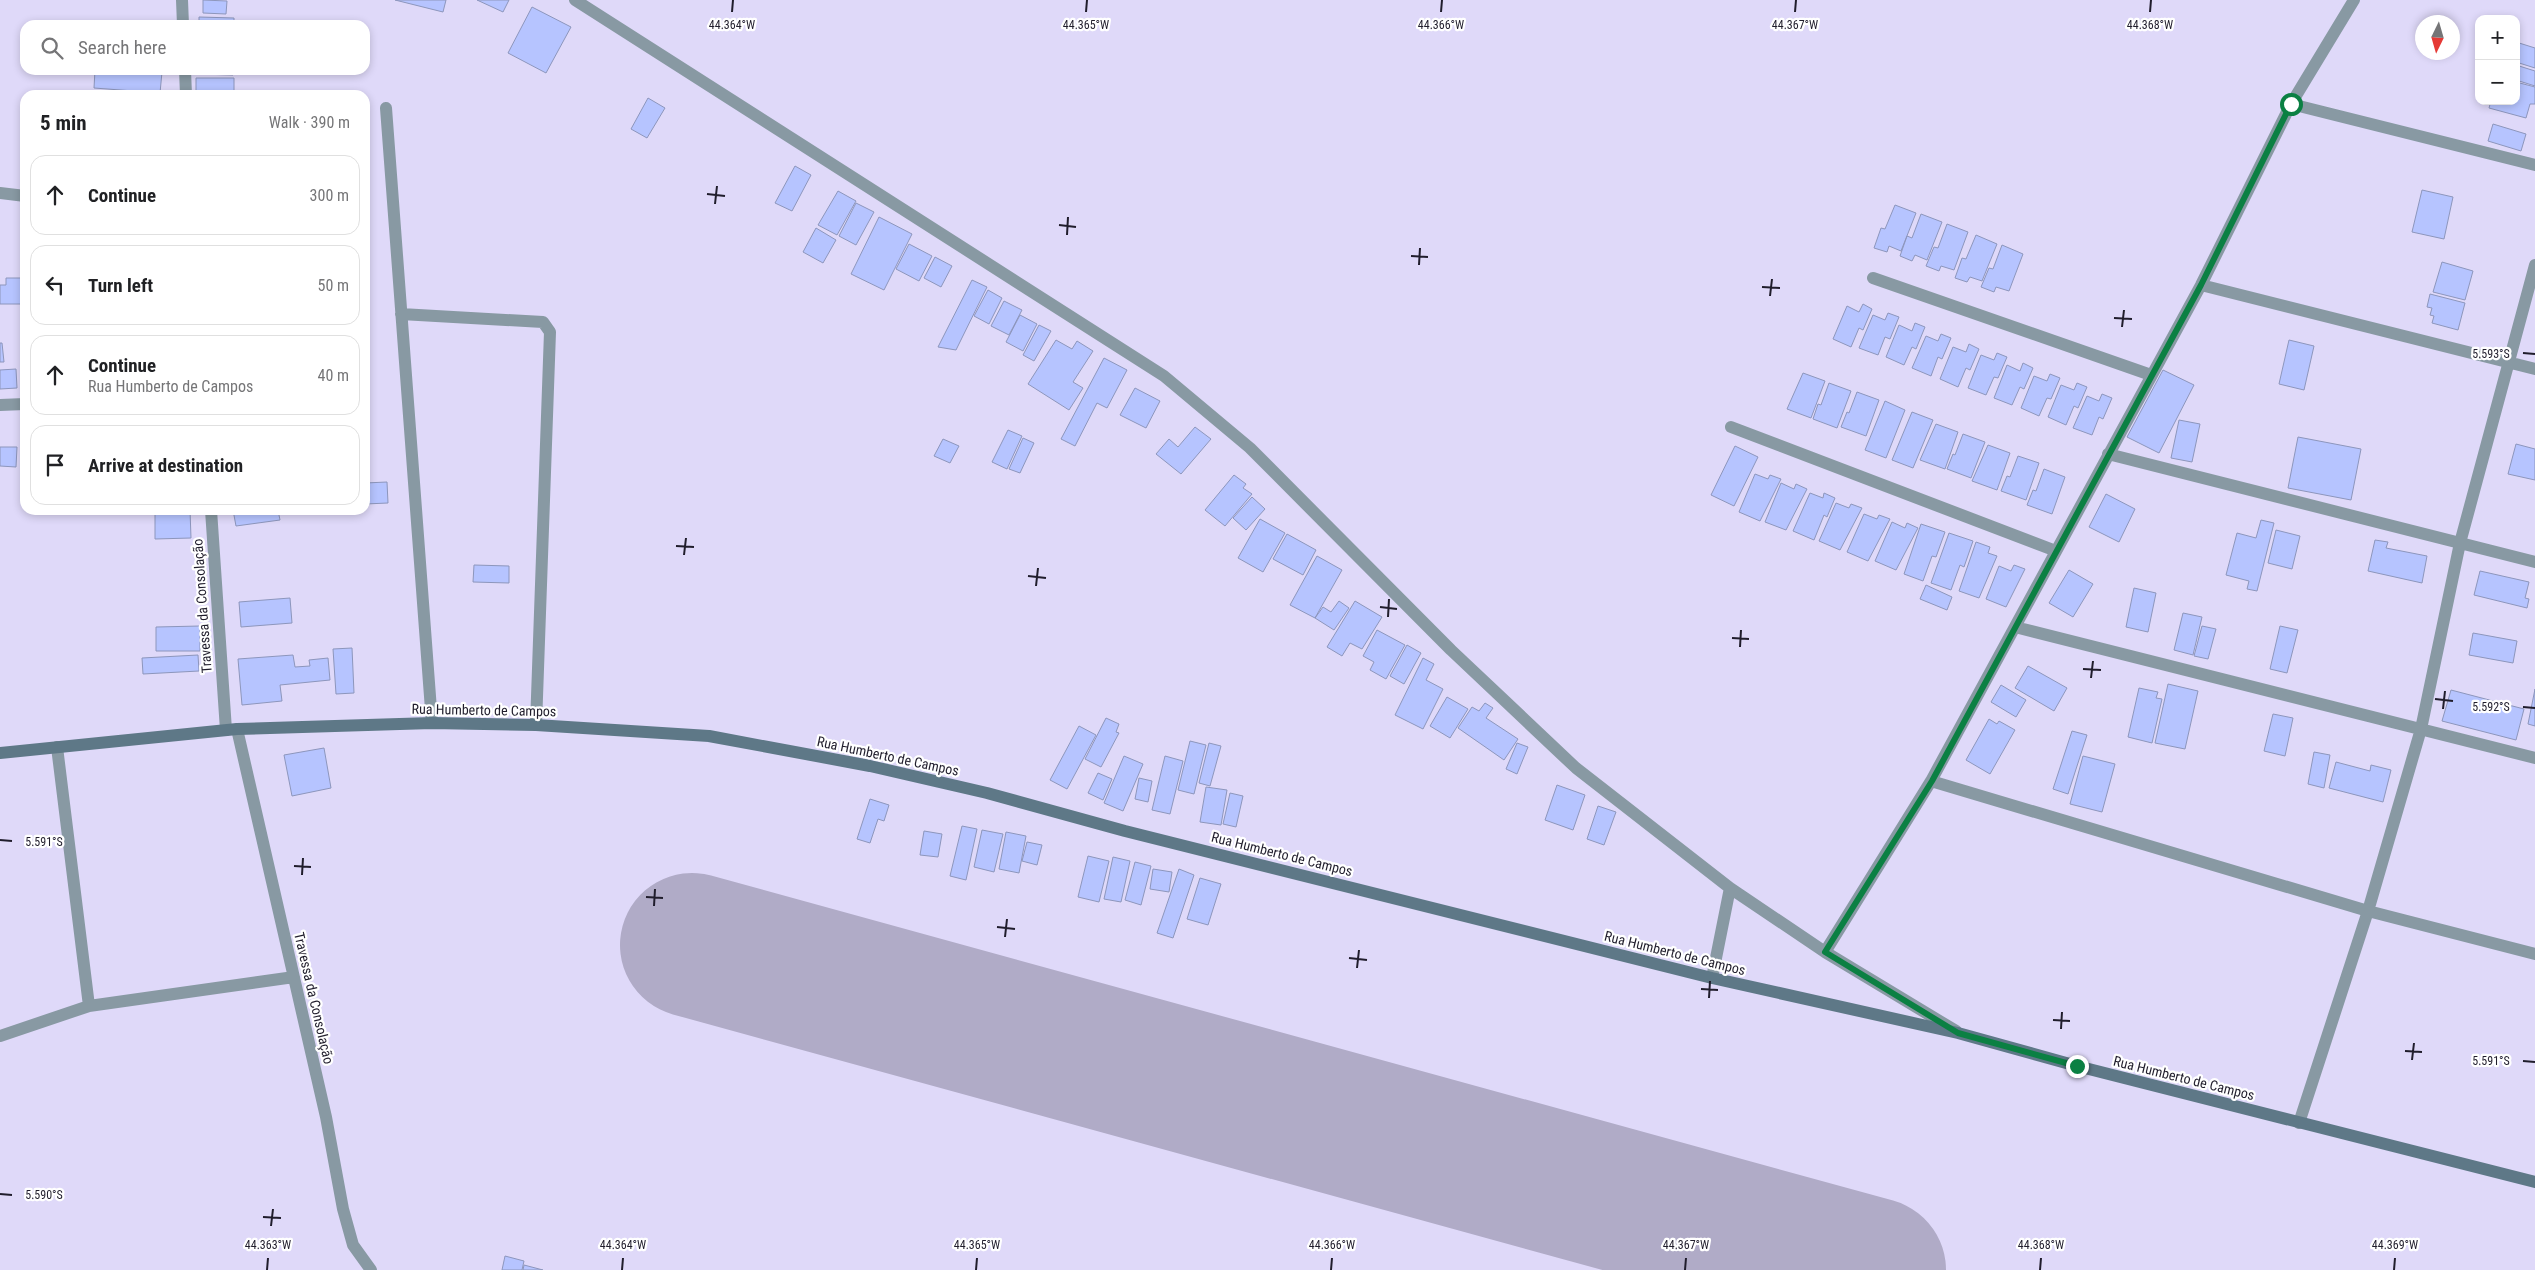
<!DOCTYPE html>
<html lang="en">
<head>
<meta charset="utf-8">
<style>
	:root { --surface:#fff; --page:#f6f6f6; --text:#202124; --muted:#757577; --line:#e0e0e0 }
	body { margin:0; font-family:"Roboto Condensed",sans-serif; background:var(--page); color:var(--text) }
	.controls { position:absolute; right:15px; top:15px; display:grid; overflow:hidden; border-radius:10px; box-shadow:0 2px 8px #0003 }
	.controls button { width:45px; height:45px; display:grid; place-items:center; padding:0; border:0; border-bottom:1px solid var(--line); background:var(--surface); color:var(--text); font:25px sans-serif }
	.compass { position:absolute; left:2415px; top:15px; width:45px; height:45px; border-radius:50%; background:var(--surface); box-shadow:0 2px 8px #0003; rotate:185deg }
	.stop { position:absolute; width:15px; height:15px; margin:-11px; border:4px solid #0b8043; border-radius:50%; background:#fff }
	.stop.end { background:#0b8043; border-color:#fff; box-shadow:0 1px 5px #0008 }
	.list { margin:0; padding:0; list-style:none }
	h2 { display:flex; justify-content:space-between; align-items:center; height:65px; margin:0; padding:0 20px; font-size:21px }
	h2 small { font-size:16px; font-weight:400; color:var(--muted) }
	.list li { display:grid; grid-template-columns:32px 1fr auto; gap:15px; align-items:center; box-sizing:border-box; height:80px; margin:0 10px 10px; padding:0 10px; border:1px solid var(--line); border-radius:15px }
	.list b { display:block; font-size:19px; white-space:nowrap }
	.list p { margin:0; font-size:16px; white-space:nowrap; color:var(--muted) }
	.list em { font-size:16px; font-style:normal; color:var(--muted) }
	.icon { flex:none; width:28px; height:28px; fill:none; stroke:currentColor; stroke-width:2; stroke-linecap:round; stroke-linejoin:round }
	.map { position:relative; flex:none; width:2535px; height:1270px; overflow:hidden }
	.search { position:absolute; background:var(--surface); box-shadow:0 2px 8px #0003; left:20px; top:20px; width:350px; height:55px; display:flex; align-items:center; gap:12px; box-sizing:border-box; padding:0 18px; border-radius:15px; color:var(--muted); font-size:19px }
	.panel { position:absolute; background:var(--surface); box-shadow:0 2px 8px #0003; left:20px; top:90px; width:350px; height:425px; border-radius:15px }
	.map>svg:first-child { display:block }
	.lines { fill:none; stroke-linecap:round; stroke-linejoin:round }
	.runway { stroke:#b0abc7; stroke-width:144 }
	.building { fill:#b6c4ff; stroke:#8d96bc }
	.street { stroke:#8899a3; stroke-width:12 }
	.secondary { stroke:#5e7887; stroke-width:12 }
	.route { stroke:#0b8043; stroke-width:6 }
	.ticks { fill:none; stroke:#201d2c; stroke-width:2 }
	.labels { text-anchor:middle; stroke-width:4.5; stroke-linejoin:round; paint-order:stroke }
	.street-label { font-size:14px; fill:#201d2c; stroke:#fff }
	.ticks-label { font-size:12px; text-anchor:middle; fill:#201d2c; stroke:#fff; stroke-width:4.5; stroke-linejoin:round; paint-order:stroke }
</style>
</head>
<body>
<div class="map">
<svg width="2535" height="1270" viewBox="0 0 2535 1270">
	<rect width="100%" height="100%" fill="#dfd9f9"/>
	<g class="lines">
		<!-- runway -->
		<path class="runway" d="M692,945L1874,1270"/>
	</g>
	<!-- building -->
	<path class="building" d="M203,0L227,1L226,14L203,13Z
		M395,0H446L443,12Z
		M477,0H509L503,12Z
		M532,7L571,27L546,73L508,53Z
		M199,17L234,18V25H199Z
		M2516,42L2535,48V68L2516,62Z
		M2516,65L2535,71V86L2516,80Z
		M95,70L162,72L160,93L94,88Z
		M198,70H233V75L198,74Z
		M196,78H234V95H196Z
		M2516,82L2535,87V104H2530L2526,118L2489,108L2491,101H2516Z
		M648,98L665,108L647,138L631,129Z
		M2493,124L2526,134L2521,151L2488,141Z
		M795,166L811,175L792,211L775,203Z
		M2422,190L2453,197L2444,239L2412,232Z
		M838,191L856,201L837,235L818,225Z
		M856,203L874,212L856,245L839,236Z
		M1895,205L1916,213L1901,251L1889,246L1887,252L1874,248L1881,228L1885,229Z
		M1921,214L1942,222L1927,260L1915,255L1912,261L1900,256L1907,236L1912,238Z
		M879,217L912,234L884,290L851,274Z
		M1947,224L1968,232L1954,270L1941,266L1939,271L1926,266L1934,247L1938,248Z
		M816,228L836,240L823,263L803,252Z
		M1976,235L1997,244L1982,281L1970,277L1967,282L1955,278L1962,258L1966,259Z
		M909,244L932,256L919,281L896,269Z
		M2002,245L2023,254L2009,291L1996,287L1994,292L1981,287L1989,268L1993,269Z
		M935,257L952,266L941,287L924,278Z
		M2442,262L2473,271L2465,300L2433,292Z
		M6,278H24L25,304H0V285H6Z
		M972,280L987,287L956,350L938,347Z
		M988,290L1002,298L989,324L974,316Z
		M2430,294L2465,303L2458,330L2432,323L2434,316L2430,315L2432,308L2427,307Z
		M1004,301L1022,310L1009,335L991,326Z
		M1863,304L1872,309L1863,330L1859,328L1851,347L1833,339L1847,306L1859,312Z
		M1888,313L1899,317L1890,339L1885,337L1878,355L1859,348L1873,315L1885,320Z
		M1020,315L1037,324L1023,351L1006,342Z
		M1915,323L1925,327L1916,349L1912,347L1904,365L1886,357L1899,325L1912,331Z
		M1039,325L1051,331L1034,361L1023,355Z
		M1941,334L1951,338L1942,359L1938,357L1931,376L1912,368L1926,336L1938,341Z
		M1056,340L1072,349L1077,341L1093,351L1073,382L1083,388L1069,410L1028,384Z
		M2289,340L2314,346L2304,390L2279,384Z
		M0,343H2L4,362H0Z
		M1969,344L1979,349L1970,370L1966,368L1958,387L1940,379L1953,347L1966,352Z
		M1997,353L2007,357L1998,378L1994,377L1986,395L1968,388L1981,355L1994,360Z
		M1104,358L1127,370L1107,408L1097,403L1075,446L1061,439Z
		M2023,363L2033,368L2024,389L2020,387L2012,405L1994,398L2007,365L2020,371Z
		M16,369L17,388L0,389V370Z
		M2163,370L2194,385L2159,453L2127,437Z
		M1803,373L1825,381L1811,418L1787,409Z
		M2050,374L2060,378L2051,399L2047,398L2039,416L2021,408L2034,376L2047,381Z
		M1829,383L1851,391L1837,428L1813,419L1818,404L1821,405Z
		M2077,383L2087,387L2078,408L2074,406L2066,425L2048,417L2061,385L2074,390Z
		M1135,388L1160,401L1146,428L1120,415Z
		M1857,392L1879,400L1866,436L1841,427L1847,412L1849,413Z
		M2102,394L2112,398L2103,419L2099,417L2092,435L2073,428L2087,396L2099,401Z
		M1885,401L1905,410L1886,458L1865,450Z
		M1912,412L1933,420L1913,468L1892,460Z
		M2179,420L2200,424L2192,462L2171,458Z
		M1936,424L1958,432L1945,469L1920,460Z
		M1195,427L1211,439L1181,474L1156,454L1169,439L1178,447Z
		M1008,430L1022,436L1007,469L992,462Z
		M1963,434L1985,442L1971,478L1947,469L1953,454L1955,455Z
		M2298,437L2361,449L2351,500L2288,488Z
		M1023,438L1034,443L1020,473L1009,469Z
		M943,439L959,446L950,463L934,456Z
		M2516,444L2535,449V480L2508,474Z
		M1988,445L2010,453L1997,490L1972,481Z
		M1735,446L1758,457L1734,506L1711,495Z
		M0,447H17L16,467L0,466Z
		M2018,456L2039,463L2026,500L2001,491L2007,476L2010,477Z
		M2044,469L2065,477L2052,514L2027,505L2033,490L2036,491Z
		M1755,474L1768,479L1770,475L1781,479L1760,521L1739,512Z
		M1234,475L1246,484L1243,488L1252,494L1225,526L1205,510Z
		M387,482L388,503L365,504V483Z
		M1781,483L1794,489L1796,484L1807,489L1786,530L1765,522Z
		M1810,493L1823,498L1824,493L1835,498L1827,517L1824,515L1814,540L1793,531Z
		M2106,494L2135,509L2119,542L2089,527Z
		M1252,497L1265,509L1246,530L1233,518Z
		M1836,503L1849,508L1851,504L1862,508L1840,550L1819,541Z
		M155,510H190L191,538L155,539Z
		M233,510H278L280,520L236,526Z
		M1864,514L1877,519L1879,515L1890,519L1868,561L1847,552Z
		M1260,519L1285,533L1263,572L1238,558Z
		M2261,520L2274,523L2257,591L2247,589L2249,581L2226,575L2237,533L2256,538Z
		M1892,522L1905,528L1907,523L1918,528L1896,570L1875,561Z
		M1921,524L1945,532L1936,557L1932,556L1923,581L1904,574Z
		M2276,530L2300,536L2292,569L2268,563Z
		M1949,533L1973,541L1964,567L1960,565L1951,590L1931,583Z
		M1287,534L1316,550L1303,575L1273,559Z
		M2375,540L2388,542L2386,548L2427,556L2422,583L2368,571Z
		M1976,542L1990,547L1988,553L1997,556L1979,598L1959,591Z
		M1317,556L1342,570L1315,618L1290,605Z
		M474,565L509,566V583L473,582Z
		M2014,565L2025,569L2006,607L1986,599L1999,566L2011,571Z
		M2069,570L2093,584L2073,617L2049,603Z
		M2480,571L2529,582L2525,598L2529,599L2527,608L2474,595Z
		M1926,585L1952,597L1947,610L1920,599Z
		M2134,588L2156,593L2148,632L2126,627Z
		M290,598L292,623L241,627L239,602Z
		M1339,601L1349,608L1334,630L1315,618L1323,607L1331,612Z
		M1355,601L1382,617L1362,649L1350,643L1342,656L1327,647Z
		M2183,613L2202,617L2193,655L2174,650Z
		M200,626V651H156V627Z
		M2202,626L2216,629L2208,659L2194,656Z
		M2280,626L2298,630L2287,673L2270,669Z
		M1377,630L1405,645L1386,679L1370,670L1374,662L1363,656Z
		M2473,633L2517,641L2513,663L2469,655Z
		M1407,645L1421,653L1404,684L1390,676Z
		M352,648L354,693L336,694L333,649Z
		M198,655L199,671L143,674L142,658Z
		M293,655L295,667L310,666L309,660L328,658L330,680L280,685L282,701L242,705L238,659Z
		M1423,658L1434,664L1426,680L1443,689L1423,729L1395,715Z
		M2028,666L2067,688L2054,711L2015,688Z
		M2168,684L2198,691L2185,749L2155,743Z
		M2001,685L2026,700L2016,717L1991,702Z
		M2139,688L2158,692L2156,698L2162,699L2152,743L2128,737Z
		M2535,689V726L2528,724Z
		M2451,690L2524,709L2516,740L2442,721Z
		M1447,697L1468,709L1450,738L1430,726Z
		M1485,703L1493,708L1486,718L1518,739L1504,760L1458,728L1472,707L1479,711Z
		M2273,714L2293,718L2285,756L2264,751Z
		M1106,718L1119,724L1116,732L1119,733L1101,767L1085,759Z
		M1989,719L1997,724L1999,721L2015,730L1990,774L1966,760Z
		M1079,726L1096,735L1067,789L1050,780Z
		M2072,731L2087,735L2068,794L2053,789Z
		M1190,741L1206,745L1194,794L1178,790Z
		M1209,743L1221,746L1210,786L1199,783Z
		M1517,743L1528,747L1517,774L1506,769Z
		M324,748L331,788L292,796L284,755Z
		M2314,752L2330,755L2324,788L2308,784Z
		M1124,756L1143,764L1123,811L1104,803Z
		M1165,756L1183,761L1170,814L1152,810Z
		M2083,756L2115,764L2102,812L2070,804Z
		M2336,762L2370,771L2371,765L2391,770L2383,802L2329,788Z
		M1098,773L1112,779L1103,800L1088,793Z
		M1139,778L1152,781L1148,802L1135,799Z
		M1557,785L1585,795L1573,830L1545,820Z
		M1206,787L1227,790L1221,825L1200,822Z
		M1230,793L1243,796L1236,827L1223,824Z
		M870,799L889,805L884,821L878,819L870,843L857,839Z
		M1598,806L1616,812L1604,845L1587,839Z
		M962,826L977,829L966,880L950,876Z
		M982,830L1003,834L994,872L974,867Z
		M924,831L942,834L938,857L920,855Z
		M1006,832L1026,836L1019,873L999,869Z
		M1027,842L1042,845L1037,865L1022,861Z
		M1088,856L1109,861L1099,902L1078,897Z
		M1113,857L1130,861L1121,902L1104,899Z
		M1135,862L1151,866L1141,905L1125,900Z
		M1153,869L1172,872L1169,892L1150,889Z
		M1179,869L1194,875L1173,938L1157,933Z
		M1200,878L1221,884L1208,925L1187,919Z
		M505,1256L524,1261L522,1270H502Z
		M524,1265L543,1270H523Z"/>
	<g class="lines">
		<!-- street -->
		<path class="street" d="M182,0L183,25
			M575,0L1164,376L1250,448L1451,650L1576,768L1730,888L1825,952L1956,1031
			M185,70L186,95
			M2291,104L2535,165
			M386,108L432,723
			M0,193L25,196
			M1873,278L2151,375
			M2201,285L2535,369
			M401,314L543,322L550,332L536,725
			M0,405L25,404
			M1731,427L2056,551
			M2108,454L2535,562
			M211,510L226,730
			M2015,627L2535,758
			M237,729L326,1117L343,1209L353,1245L371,1270
			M57,747L89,1006
			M1931,781L2368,911L2535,954
			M1825,952L1931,781L2201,285L2291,104L2354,0
			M1712,978L1730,888
			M0,1036L89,1006L294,977
			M2299,1123L2368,911L2421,729L2460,543L2535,265"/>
		<!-- secondary -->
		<path class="secondary" d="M0,753L237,729L432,723L536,725L709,736L870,766L987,793L1125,831L1712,978L1958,1033L2077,1066L2535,1182"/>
	</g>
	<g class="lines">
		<!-- route -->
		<path class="route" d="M2077,1066L1958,1033L1825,952L1932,781L2201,285L2291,104"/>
	</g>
	<!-- ticks -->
	<path class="ticks" d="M732,12L733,0M1086,12L1087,0M1441,12L1442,0M1795,12L1796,0M2150,12L2151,0M707,194L725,196M715,204L717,186M1059,225L1076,227M1067,235L1068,217M1411,256L1428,257M1419,265L1420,248M1762,287L1780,288M1770,296L1772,279M2114,318L2132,319M2122,327L2124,310M2523,353L2535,354M676,546L694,547M684,555L686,538M1028,576L1046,578M1036,586L1038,568M1380,607L1397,609M1388,617L1389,599M1732,638L1749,639M1740,647L1741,630M2083,669L2101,670M2091,678L2093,661M2435,699L2453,701M2523,707L2535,708M2443,709L2445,691M0,840L12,841M294,866L311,867M302,875L303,858M646,897L663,898M654,906L655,889M997,927L1015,929M1005,937L1007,919M1349,958L1367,960M1357,968L1359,950M1701,989L1718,990M1709,998L1710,981M2053,1020L2070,1021M2061,1029L2062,1012M2405,1051L2422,1052M2412,1060L2414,1043M2523,1061L2535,1062M0,1194L12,1195M263,1217L281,1218M271,1226L273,1209M267,1270L268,1258M622,1270L623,1258M976,1270L977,1258M1331,1270L1332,1258M1685,1270L1686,1258M2040,1270L2041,1258M2394,1270L2395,1258"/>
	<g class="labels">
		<!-- street labels -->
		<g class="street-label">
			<text transform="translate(202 606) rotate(-94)" y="5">Travessa da Consolação</text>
			<text transform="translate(484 710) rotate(1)" y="5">Rua Humberto de Campos</text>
			<text transform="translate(888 756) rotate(12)" y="5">Rua Humberto de Campos</text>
			<text transform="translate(1282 854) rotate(14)" y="5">Rua Humberto de Campos</text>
			<text transform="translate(1675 953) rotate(14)" y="5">Rua Humberto de Campos</text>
			<text transform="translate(314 998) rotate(77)" y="5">Travessa da Consolação</text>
			<text transform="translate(2184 1078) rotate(14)" y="5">Rua Humberto de Campos</text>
		</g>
	</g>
	<g class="ticks-label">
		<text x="732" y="29">44.364°W</text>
		<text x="1086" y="29">44.365°W</text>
		<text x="1441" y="29">44.366°W</text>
		<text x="1795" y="29">44.367°W</text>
		<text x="2150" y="29">44.368°W</text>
		<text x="2491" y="358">5.593°S</text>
		<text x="2491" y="711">5.592°S</text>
		<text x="44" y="846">5.591°S</text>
		<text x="2491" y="1065">5.591°S</text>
		<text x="44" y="1199">5.590°S</text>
		<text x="268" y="1249">44.363°W</text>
		<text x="623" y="1249">44.364°W</text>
		<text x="977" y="1249">44.365°W</text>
		<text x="1332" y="1249">44.366°W</text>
		<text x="1686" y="1249">44.367°W</text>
		<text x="2041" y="1249">44.368°W</text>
		<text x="2395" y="1249">44.369°W</text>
	</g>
</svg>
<div class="controls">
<button>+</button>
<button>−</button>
</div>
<svg class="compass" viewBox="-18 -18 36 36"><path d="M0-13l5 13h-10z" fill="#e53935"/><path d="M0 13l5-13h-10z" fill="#757577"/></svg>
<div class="stop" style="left:2291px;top:104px"></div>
<div class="stop end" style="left:2077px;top:1066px"></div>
<div class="search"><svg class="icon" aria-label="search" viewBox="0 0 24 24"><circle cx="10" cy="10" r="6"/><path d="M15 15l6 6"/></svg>Search here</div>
<section class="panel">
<h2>5 min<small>Walk · 390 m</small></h2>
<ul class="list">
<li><svg class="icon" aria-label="ahead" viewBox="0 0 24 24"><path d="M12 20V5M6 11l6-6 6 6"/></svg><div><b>Continue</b></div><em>300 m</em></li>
<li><svg class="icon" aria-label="left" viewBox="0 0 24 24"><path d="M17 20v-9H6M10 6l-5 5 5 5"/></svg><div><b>Turn left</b></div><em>50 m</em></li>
<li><svg class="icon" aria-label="ahead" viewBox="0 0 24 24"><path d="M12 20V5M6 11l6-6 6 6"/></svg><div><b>Continue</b><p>Rua Humberto de Campos</p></div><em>40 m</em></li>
<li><svg class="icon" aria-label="arrive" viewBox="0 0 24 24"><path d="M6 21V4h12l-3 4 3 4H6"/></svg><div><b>Arrive at destination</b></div></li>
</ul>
</section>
</div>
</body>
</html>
